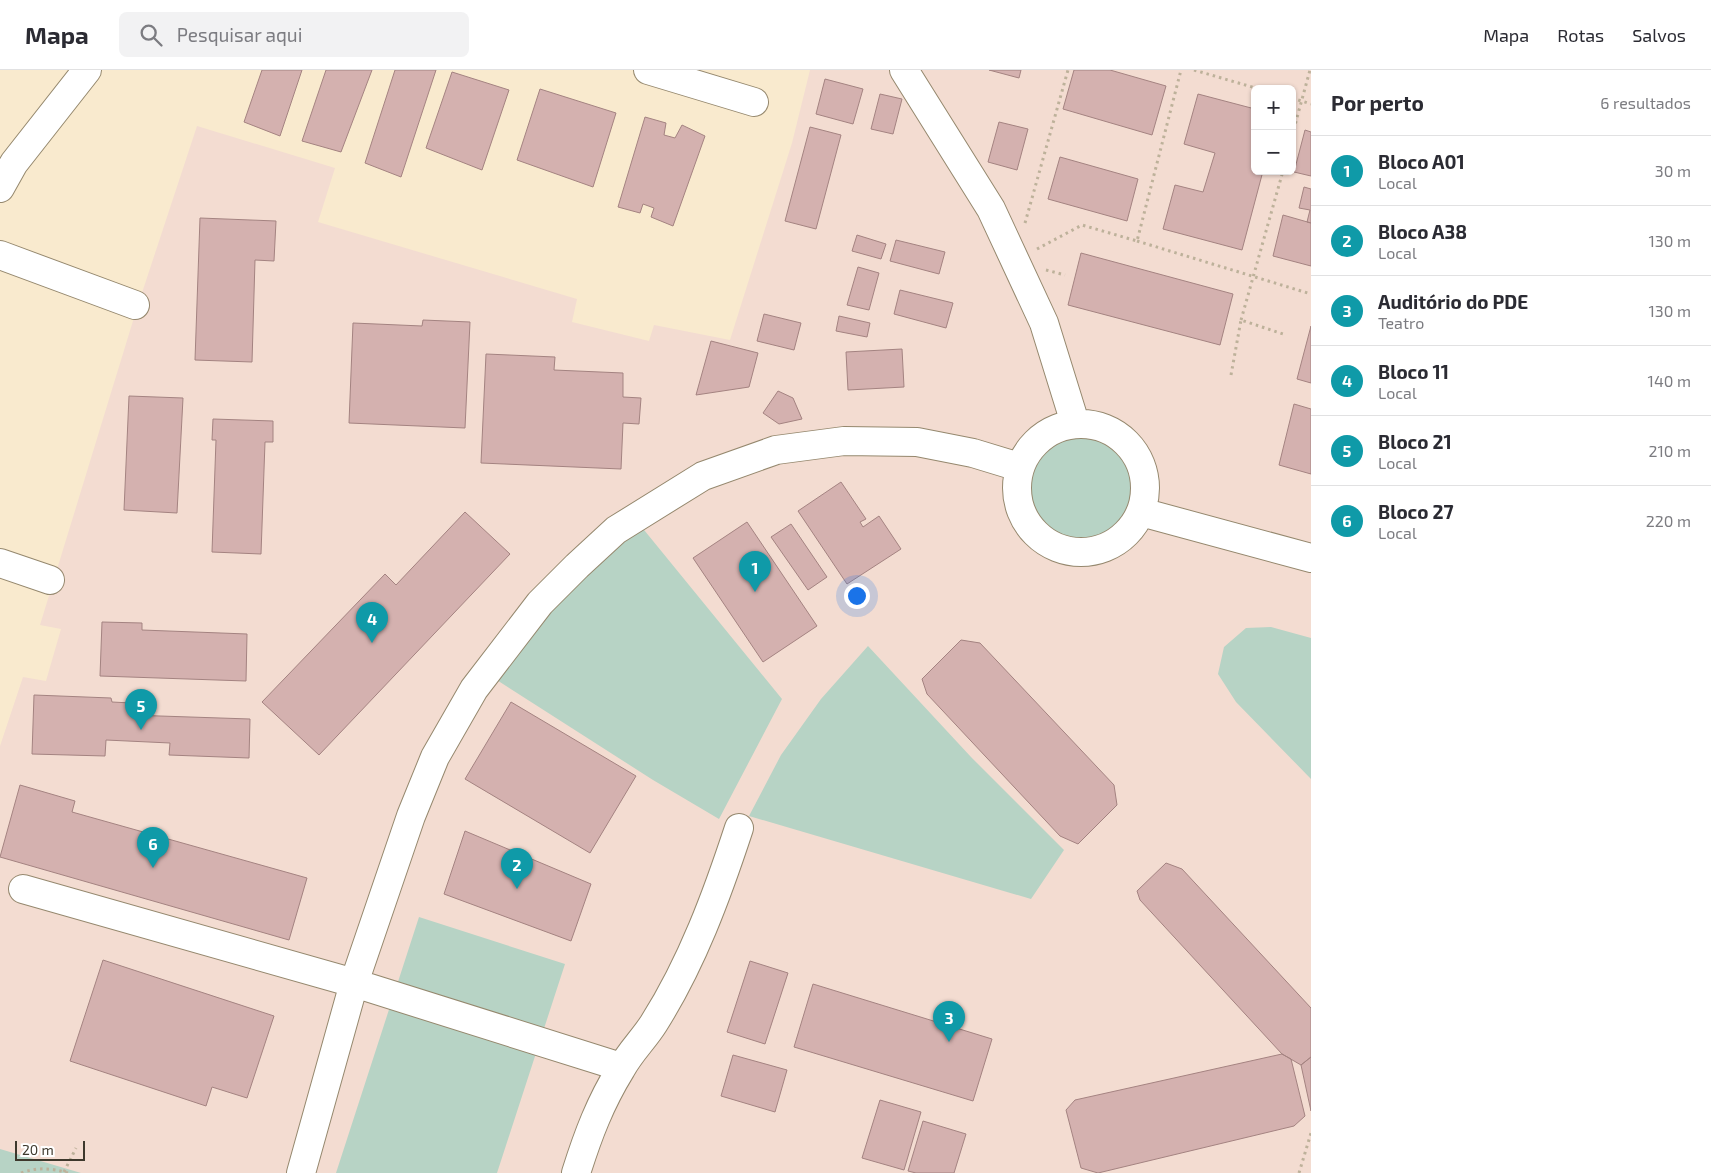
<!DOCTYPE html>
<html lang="pt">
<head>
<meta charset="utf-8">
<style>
	:root { --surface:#fff; --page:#f2f2f3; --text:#2b2b33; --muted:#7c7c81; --line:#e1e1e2; --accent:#8542b6 }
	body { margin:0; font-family:"Exo 2",sans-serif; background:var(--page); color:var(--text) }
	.controls { position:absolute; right:15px; top:15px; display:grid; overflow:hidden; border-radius:8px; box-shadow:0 1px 4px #0004 }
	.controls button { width:45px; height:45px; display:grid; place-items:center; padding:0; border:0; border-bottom:1px solid var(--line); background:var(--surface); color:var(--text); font:25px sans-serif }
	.scale { position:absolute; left:15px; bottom:12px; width:70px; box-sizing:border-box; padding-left:5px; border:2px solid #3d382c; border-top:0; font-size:14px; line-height:18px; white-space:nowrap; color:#3d382c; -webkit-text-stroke:4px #fff; paint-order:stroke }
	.you { position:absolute; left:856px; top:525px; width:18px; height:18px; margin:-12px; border:4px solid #fff; border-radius:50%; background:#1a73e8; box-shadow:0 0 0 8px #1a73e833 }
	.badge { display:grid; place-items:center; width:32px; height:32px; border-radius:50%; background:var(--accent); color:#fff; font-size:16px; font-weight:700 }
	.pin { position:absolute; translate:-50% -41px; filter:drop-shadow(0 1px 2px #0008) }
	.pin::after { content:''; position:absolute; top:26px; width:18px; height:15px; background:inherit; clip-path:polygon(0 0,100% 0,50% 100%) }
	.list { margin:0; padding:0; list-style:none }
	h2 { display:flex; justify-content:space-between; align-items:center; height:65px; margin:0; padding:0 20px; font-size:21px }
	h2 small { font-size:16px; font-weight:400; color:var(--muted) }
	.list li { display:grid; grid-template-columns:32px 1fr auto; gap:15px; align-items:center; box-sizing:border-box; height:70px; padding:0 20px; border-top:1px solid var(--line) }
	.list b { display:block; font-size:19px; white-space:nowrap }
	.list p { margin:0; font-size:16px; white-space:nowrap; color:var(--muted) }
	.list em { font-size:16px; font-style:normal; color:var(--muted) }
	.icon { flex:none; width:28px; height:28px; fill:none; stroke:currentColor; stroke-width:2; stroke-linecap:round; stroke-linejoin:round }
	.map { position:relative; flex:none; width:1311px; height:1103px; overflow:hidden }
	header { display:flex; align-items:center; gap:30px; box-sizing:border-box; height:70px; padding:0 25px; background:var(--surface); border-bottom:1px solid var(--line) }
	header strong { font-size:24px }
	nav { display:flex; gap:28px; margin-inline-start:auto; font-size:18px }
	.search { width:350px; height:45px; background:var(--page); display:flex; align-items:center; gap:12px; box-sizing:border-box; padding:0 18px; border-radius:8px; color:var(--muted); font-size:19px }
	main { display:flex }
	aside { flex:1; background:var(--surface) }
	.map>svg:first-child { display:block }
	.education { fill:#f3dcd1; fill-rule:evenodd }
	.green { fill:#b7d3c5 }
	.building { fill:#d4b1af; stroke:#a48381 }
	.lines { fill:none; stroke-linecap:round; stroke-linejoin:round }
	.minor-casing { stroke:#95886e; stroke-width:30 }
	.path { stroke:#bdb19a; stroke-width:3; stroke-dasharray:2.5 4; stroke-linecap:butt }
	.minor { stroke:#fff; stroke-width:28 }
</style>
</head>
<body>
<header>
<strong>Mapa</strong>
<div class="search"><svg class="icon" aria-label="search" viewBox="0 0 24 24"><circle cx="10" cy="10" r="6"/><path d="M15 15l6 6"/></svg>Pesquisar aqui</div>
<nav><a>Mapa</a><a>Rotas</a><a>Salvos</a></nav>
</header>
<main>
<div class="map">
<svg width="1311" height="1103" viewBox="0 0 1311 1103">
	<rect width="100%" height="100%" fill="#f9eace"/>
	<!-- education -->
	<path class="education" d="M810,0H1311V1103H0V676L23,607L46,611L61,559L40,555L136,241L197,56L335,98L318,152L577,229L572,252L649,271L654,255L730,270L792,73ZM1255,19H1292V101H1255Z"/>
	<!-- green -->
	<path class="green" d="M1024 418a57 57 0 1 1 114 0a57 57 0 1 1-114 0Z
		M640,455L782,629L719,749L653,710L489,605L510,577Z
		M1271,557L1311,568V709L1236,632L1218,604L1224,577L1246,558Z
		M868,576L971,687L1064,780L1031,829L749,746L781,685L821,629Z
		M419,847L565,894L497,1103H336Z
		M0,1079L81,1103H0Z"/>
	<!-- building -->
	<path class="building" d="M262,0H302L280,66L244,52Z
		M326,0H372L341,82L302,71Z
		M395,0H436L401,107L365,93Z
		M989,0H1021L1019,8Z
		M1074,0H1110L1166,16L1152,65L1063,39Z
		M452,2L509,20L482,100L426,78Z
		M825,9L863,19L853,54L816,44Z
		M540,19L616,43L593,117L517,90Z
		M880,24L902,29L893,64L871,59Z
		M1198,24L1255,39V101H1263L1242,180L1163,159L1175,115L1203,122L1215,83L1184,74Z
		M645,47L666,53L664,65L675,68L682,55L705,66L673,156L651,147L654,138L643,134L640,143L618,137Z
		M999,52L1028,59L1017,100L988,92Z
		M810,57L841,65L816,159L785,151Z
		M1305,60L1311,62V106L1294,102Z
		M1060,87L1138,109L1127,151L1048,129Z
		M1304,117L1311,119V153L1307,152L1310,140L1299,138Z
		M1283,145L1311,153V196L1273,186Z
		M200,148L276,151L274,191L255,190L252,292L195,290Z
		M857,165L886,174L881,189L852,181Z
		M896,170L945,182L939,204L890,191Z
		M1081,183L1233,224L1220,275L1068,235Z
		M858,197L879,203L869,240L847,235Z
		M900,220L953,233L946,258L894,244Z
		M764,244L801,253L794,280L757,271Z
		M839,246L870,253L867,267L836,261Z
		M423,250L470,252L465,358L349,353L353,253L422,256Z
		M1311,256V313L1297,309Z
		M711,271L758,283L749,317L696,325Z
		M902,279L904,317L848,320L846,282Z
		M486,284L555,287L554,300L623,303V327L641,328L639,354L623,353L621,399L481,393Z
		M778,321L793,328L802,349L779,354L763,343Z
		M129,326L183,328L177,443L124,440Z
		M1294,334L1311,339V404L1279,395Z
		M213,349L273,351V372H265L261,484L212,482L216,370H212Z
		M841,412L866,449L860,452L863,457L879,446L901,479L847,514L798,441Z
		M465,442L510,484L319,685L262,632L385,504L396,515Z
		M747,452L817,556L763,592L693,488Z
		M791,454L827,507L808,520L771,467Z
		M102,552L142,553V560L247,564L246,611L100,606Z
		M961,570L980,573L1114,715L1117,735L1078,774L1060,766L927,624L922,609Z
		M34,625L111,628L112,632L131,633L130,645L250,649L249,688L169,685L170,673L106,670L105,686L32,684Z
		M511,632L636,706L590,783L465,709Z
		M20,715L75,731L72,742L307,808L289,870L0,787Z
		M465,761L591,814L571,871L444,824Z
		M1166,793L1182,799L1311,938V987L1301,995L1282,984L1140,830L1137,821Z
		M103,890L274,946L247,1028L212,1017L206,1036L70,991Z
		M750,891L788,903L765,974L727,962Z
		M813,914L992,969L973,1031L794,977Z
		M1282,984L1291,989L1305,1046L1294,1056L1098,1103L1081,1098L1066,1040L1075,1030Z
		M733,985L787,1000L775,1042L721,1026Z
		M1311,987V1041L1301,995Z
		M880,1030L921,1042L904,1100L862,1088Z
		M923,1051L966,1064L954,1103H916L908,1101Z"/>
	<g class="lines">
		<defs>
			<path id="minor" d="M648,0L754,32
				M904,0L991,139L1044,253L1075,353
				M0,118L14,93L87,0
				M0,185L135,235
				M1017 418a64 64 0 1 1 128 0a64 64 0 1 1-128 0Z
				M1141,442L1311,488
				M0,493L50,510
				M23,819L354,913L621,997
				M301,1103L354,913L411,746L435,687L474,619L540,533L577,496L616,460L703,406L776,380L844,371L917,372L973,383L1019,397
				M576,1103C588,1065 600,1033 621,999C630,982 644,969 654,953C692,893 717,825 739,758"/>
		</defs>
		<!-- minor casing -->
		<use href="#minor" class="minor-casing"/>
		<!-- path -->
		<path class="path" d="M1194,0L1259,19
			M1292,28L1311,34
			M1292,66L1310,0
			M1025,153L1068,0
			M1137,171L1311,224
			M1037,179L1082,155L1137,171L1181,0
			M1046,200L1065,205
			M1241,250L1283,101
			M1231,305L1241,250L1286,265
			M64,1102L76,1078
			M21,1103C37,1097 51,1098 68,1103
			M1299,1103L1311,1063"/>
		<!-- minor -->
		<use href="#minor" class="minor"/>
	</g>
</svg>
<div class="controls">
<button>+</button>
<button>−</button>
</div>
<div class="scale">20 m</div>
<div class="you"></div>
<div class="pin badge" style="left:755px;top:522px;background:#0f9aa8">1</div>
<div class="pin badge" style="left:517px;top:819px;background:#0f9aa8">2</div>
<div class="pin badge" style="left:949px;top:972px;background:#0f9aa8">3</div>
<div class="pin badge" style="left:372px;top:573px;background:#0f9aa8">4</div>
<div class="pin badge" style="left:141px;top:660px;background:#0f9aa8">5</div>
<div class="pin badge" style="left:153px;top:798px;background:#0f9aa8">6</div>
</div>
<aside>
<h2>Por perto<small>6 resultados</small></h2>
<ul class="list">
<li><span class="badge" style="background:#0f9aa8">1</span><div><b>Bloco A01</b><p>Local</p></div><em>30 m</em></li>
<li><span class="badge" style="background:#0f9aa8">2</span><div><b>Bloco A38</b><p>Local</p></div><em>130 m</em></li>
<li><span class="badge" style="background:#0f9aa8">3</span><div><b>Auditório do PDE</b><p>Teatro</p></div><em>130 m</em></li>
<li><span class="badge" style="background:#0f9aa8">4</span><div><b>Bloco 11</b><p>Local</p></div><em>140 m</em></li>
<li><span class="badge" style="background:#0f9aa8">5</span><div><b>Bloco 21</b><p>Local</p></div><em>210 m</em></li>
<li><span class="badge" style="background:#0f9aa8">6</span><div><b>Bloco 27</b><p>Local</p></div><em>220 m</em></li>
</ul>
</aside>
</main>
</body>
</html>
